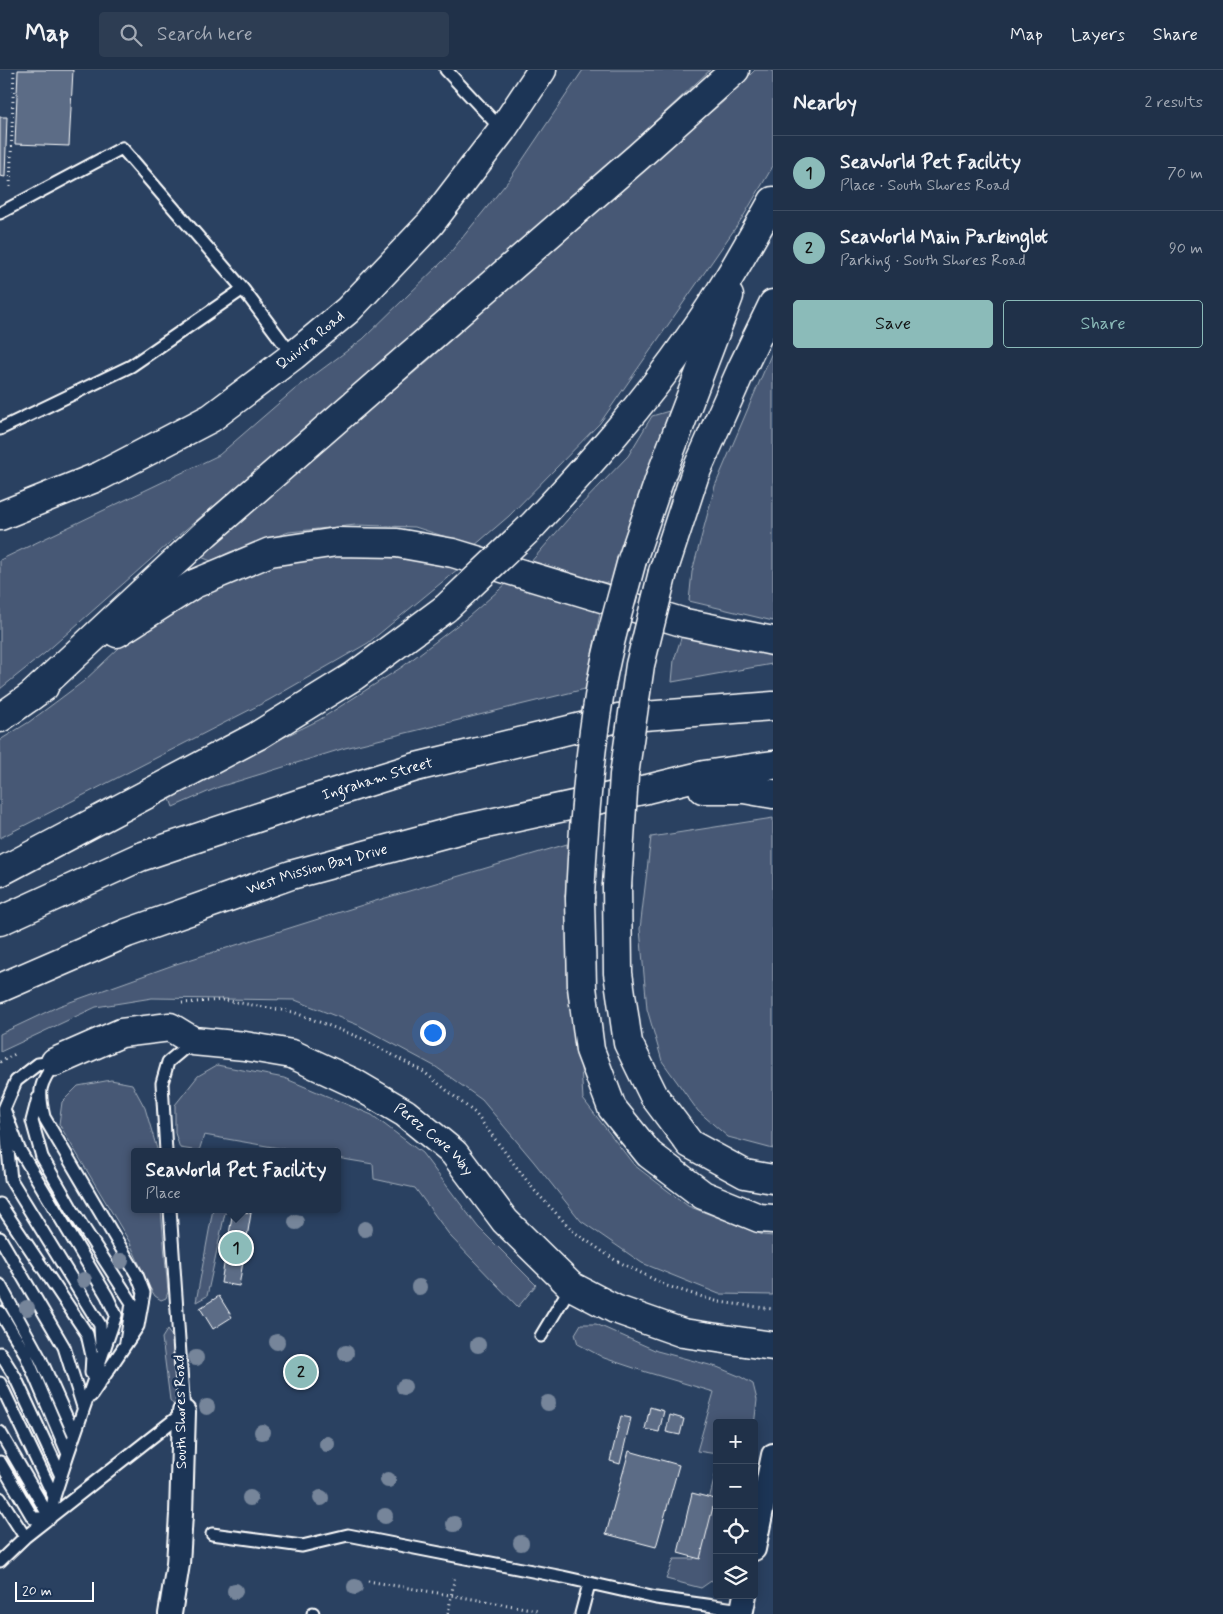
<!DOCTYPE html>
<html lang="en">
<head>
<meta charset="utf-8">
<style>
	body { margin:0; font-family:Mynerve,sans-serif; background:#2d3d53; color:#f1f3f6 }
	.controls { position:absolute; right:15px; bottom:15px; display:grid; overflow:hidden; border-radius:5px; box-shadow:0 2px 12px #0003 }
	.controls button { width:45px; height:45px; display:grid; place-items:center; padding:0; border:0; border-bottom:1px solid #3d4c61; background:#203149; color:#f1f3f6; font:25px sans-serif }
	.scale { position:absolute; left:15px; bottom:12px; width:79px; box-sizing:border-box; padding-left:5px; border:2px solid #fff; border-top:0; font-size:14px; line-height:18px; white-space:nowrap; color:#fff; -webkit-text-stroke:4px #1d3557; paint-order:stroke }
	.you { position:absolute; left:432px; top:962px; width:18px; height:18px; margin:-12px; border:4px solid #fff; border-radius:50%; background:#1a73e8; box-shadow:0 0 0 8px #1a73e833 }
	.badge { display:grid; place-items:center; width:32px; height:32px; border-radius:50%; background:#8bbbb9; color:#111; font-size:16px; font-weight:700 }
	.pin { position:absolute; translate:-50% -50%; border:2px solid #fff; box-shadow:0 1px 5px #0006 }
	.popup { position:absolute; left:131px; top:1078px; width:210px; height:65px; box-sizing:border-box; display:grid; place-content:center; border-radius:5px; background:#203149; filter:drop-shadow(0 1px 4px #0005); font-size:16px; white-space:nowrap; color:#a2a9b4 }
	.popup b { font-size:19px; color:#f1f3f6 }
	.popup::after { content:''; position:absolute; left:50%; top:100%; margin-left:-10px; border:10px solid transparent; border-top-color:#203149 }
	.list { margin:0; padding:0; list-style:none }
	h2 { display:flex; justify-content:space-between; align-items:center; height:65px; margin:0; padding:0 20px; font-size:21px }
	h2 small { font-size:16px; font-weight:400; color:#a2a9b4 }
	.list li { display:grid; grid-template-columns:32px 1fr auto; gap:15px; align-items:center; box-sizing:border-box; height:75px; padding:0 20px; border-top:1px solid #3d4c61 }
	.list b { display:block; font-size:19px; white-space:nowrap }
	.list p { margin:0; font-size:16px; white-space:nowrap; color:#a2a9b4 }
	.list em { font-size:16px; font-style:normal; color:#a2a9b4 }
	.actions { display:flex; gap:10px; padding:15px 20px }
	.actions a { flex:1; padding:11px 0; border:1px solid #8bbbb9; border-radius:5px; text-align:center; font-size:18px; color:#8bbbb9 }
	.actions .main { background:#8bbbb9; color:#111 }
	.icon { flex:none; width:28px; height:28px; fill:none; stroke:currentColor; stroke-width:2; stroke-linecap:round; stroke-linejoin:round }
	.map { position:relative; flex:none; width:773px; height:1544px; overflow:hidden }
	header { display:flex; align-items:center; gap:30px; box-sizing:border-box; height:70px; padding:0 25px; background:#203149; border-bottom:1px solid #3d4c61 }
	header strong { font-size:24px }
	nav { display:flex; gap:28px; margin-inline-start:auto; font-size:18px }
	.search { width:350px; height:45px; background:#2d3d53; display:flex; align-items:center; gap:12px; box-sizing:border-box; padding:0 18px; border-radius:5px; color:#a2a9b4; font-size:19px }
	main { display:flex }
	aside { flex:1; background:#203149 }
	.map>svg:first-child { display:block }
	.green { fill:#465975; stroke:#a2acba }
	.building { fill:#5b6c86; stroke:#fff }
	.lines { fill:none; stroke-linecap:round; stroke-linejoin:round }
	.service-casing { stroke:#fff; stroke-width:15 }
	.minor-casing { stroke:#fff; stroke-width:26 }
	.tertiary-casing { stroke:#fff; stroke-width:31 }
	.primary-casing { stroke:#fff; stroke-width:31 }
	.path { stroke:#fff; stroke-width:3; stroke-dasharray:1 4; stroke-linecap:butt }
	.service { stroke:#1d3557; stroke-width:11 }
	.minor { stroke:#1d3557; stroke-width:22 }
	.tertiary { stroke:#1d3557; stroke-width:28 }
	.primary { stroke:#1d3557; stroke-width:28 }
	.primary-bridge-casing { stroke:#fff; stroke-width:31; stroke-linecap:butt }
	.primary-bridge { stroke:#1d3557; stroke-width:28 }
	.tree { fill:#76859a }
	.labels { text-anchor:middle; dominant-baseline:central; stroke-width:5; stroke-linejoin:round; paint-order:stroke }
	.street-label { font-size:15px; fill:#fff; stroke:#1d3557 }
</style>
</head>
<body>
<header>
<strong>Map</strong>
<div class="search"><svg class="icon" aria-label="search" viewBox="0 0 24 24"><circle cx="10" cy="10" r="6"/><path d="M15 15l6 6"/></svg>Search here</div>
<nav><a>Map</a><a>Layers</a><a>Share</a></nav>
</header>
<main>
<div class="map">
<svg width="773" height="1544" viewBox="0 0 773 1544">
	<rect width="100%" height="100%" fill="#2a4161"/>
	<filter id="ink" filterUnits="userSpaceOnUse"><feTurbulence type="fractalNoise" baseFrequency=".02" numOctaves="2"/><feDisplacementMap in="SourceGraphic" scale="10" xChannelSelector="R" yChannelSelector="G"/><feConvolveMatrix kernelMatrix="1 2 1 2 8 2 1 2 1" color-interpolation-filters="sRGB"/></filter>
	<g filter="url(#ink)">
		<path class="green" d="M583,0H710L571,130L298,366L167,475L45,583L0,619V490L219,385L294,320L363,269L445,189L509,110Z
			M755,0H773V96L743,147L600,353L509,446L474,476L415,457L356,455L289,462L230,482L211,491L201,487L210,472L422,296L507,219L597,142L646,96L723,32Z
			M773,280V551L689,531L692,502L715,416Z
			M669,341L648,410L624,468L611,514L529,494L575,441L628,386L652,346Z
			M327,483L410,489L458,499L368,573L269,630L0,768V670L29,652L84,611L120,577L208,521L262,497Z
			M514,507L601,538L590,596L589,618L345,678L219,717L173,737L169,726L199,709L319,650L402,597L468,547Z
			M683,562L773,583L772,594L672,612L674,590Z
			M773,748V1079L728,1067L698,1041L662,991L647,939L640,859L651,767Z
			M567,774L583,1029L634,1095L688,1136L763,1165L773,1166V1225L719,1224L642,1193L581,1151L534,1092L482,1030L436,997L358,955L295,930L152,928L96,937L0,982V964L59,936L176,894L372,832Z
			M217,995L284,1008L372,1045L422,1083L478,1157L536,1215L518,1237L451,1167L415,1118L374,1109L373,1094L337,1088V1082H301L204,1065L199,1081L180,1078L175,1063V1035L198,1006Z
			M111,1010L132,1014L145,1038L157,1079V1082H135V1139H161L168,1222L166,1228L161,1230L155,1226L150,1218L129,1171L59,1054L62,1032L78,1016Z
			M213,1139H252L251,1143L233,1140L225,1143L207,1226L196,1232Z
			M581,1254H596L657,1281L717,1297L739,1306L753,1314L757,1330L754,1356V1353H717V1384L697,1381L714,1322L646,1302L604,1288L578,1274L575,1264Z
			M167,1260L173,1268L177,1329L175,1337L170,1330L162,1268Z
			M717,1398V1507L701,1518L666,1509L674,1489H694Z"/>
		<path class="building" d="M18,0H73L69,76L15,74Z
			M0,47H7L5,107L0,106Z
			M233,1140L251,1143L239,1216L221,1213Z
			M219,1226L232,1247L213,1259L200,1238Z
			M650,1337L664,1341L659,1362L645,1359Z
			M670,1345L684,1349L680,1365L666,1362Z
			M621,1346L631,1348L620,1394L610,1391Z
			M629,1381L679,1395L656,1477L606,1464Z
			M692,1423L715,1429L700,1489L678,1483Z"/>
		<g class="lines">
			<g class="service-casing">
				<path id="service" d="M446,0L502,60
					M0,143L122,78L243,219L293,286
					M0,359L131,296L243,219
					M55,992C39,1015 38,1020 44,1047L137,1205L144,1223L138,1256L91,1326
					M55,992L38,994L16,1011L4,1039L11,1110L100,1255L101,1276
					M38,1028L32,1051L42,1087L76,1146L132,1233L126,1272
					M4,1039L19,1079L107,1226L116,1245L68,1384L54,1427L50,1448
					M166,1082L162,1013L168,992L193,971
					M0,1134L87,1264L92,1286L91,1303
					M0,1168L64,1277L83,1337
					M0,1215L41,1290L74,1364
					M0,1242L25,1283L68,1384
					M541,1266L571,1216
					M0,1283L15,1307L61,1406
					M0,1313L54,1427
					M0,1362L50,1448
					M0,1392L33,1448H50
					M0,1428L25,1467
					M212,1464L302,1476L348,1465L563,1507L656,1528L742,1540
					M0,1491L25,1467L184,1342L170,1139
					M313,1544V1543
					M581,1544L589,1514"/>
			</g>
			<g class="minor-casing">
				<path id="minor" d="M754,1479L773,1385
					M742,1540L745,1525
					M170,1544L178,1494L181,1444L184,1342"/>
			</g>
			<g class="tertiary-casing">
				<g id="tertiary">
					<path id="s1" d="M0,446L100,406L211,348L293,286L348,240L430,154L502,60L542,0"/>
					<path id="s2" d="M55,992L121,963L170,957L193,971L245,976L292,984L354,1013L405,1043L454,1083L505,1151L571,1216L615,1239L683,1263L773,1276"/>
				</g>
			</g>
			<g class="primary-casing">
				<g id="primary">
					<path d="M532,456C588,396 643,335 690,267C721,224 747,177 773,131"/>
					<path d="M632,490L661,405L729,226"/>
					<path d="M663,502L695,404L743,296L773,234"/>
					<path d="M117,563L194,514L270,482L337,472L397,473L453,483L685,553L773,571"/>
					<path d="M30,627L206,463L638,87L735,0"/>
					<path d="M0,648L44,617"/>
					<path d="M703,719H744L773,724"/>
					<path d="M0,802L257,666L354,606L446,538"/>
					<path d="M617,816L618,903L628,973L654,1026L690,1074L745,1104L773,1109"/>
					<path d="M580,828L582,917L590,980L612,1038L649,1084L703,1125L759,1148L773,1149"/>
					<path id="s3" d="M0,851L140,787L304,732L416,697L618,648L773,636"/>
					<path id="s4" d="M0,918L127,863L291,805L458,760L647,719L704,705L773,695"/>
				</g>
			</g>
			<path class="path" d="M10,117L14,0
				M182,933L223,930L293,942L361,968L424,1002L475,1043L534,1120L574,1162L615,1190L667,1216L719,1232L773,1239
				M0,992L17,983
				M368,1511L537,1540
				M448,1544L455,1505"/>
			<use href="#service" class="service"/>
			<use href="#minor" class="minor"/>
			<use href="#tertiary" class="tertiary"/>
			<use href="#primary" class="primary"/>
			<g class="primary-bridge-casing">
				<path id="primary-bridge" d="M446,538L532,456
					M617,816L624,705L640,595L663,502
					M580,828C583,761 588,694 599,627C606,581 620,535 632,490"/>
			</g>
			<use href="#primary-bridge" class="primary-bridge"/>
		</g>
		<g class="tree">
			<circle cx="296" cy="1152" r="8"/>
			<circle cx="365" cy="1159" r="8"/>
			<circle cx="121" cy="1191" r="8"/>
			<circle cx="84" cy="1210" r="8"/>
			<circle cx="419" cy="1217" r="8"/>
			<circle cx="27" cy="1238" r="8"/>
			<circle cx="277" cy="1272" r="8"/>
			<circle cx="478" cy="1275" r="8"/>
			<circle cx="346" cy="1283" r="8"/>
			<circle cx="196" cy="1288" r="8"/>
			<circle cx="404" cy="1317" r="8"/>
			<circle cx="548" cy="1333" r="8"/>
			<circle cx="207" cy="1337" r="8"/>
			<circle cx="262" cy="1362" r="8"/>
			<circle cx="327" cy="1374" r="8"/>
			<circle cx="388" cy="1410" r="8"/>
			<circle cx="250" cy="1428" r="8"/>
			<circle cx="321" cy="1428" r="8"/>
			<circle cx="385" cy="1446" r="8"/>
			<circle cx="454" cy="1454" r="8"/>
			<circle cx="521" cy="1473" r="8"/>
			<circle cx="355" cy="1517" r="8"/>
			<circle cx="235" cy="1521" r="8"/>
		</g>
	</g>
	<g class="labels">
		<g class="street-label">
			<text stroke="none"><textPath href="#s1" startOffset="359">Quivira Road</textPath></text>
			<text stroke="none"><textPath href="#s3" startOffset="404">Ingraham Street</textPath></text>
			<text stroke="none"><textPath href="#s4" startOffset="339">West Mission Bay Drive</textPath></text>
			<text stroke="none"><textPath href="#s2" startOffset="415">Perez Cove Way</textPath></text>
			<text transform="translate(181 1342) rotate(-91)">South Shores Road</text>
		</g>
	</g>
</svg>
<div class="controls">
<button>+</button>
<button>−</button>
<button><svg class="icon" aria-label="locate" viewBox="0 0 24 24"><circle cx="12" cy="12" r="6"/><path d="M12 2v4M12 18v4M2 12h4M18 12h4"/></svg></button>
<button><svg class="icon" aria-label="layers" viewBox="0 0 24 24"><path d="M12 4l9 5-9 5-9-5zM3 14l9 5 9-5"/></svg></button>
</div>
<div class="scale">20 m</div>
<div class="you"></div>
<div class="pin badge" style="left:236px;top:1178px">1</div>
<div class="popup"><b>SeaWorld Pet Facility</b>Place</div>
<div class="pin badge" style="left:301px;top:1302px">2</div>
</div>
<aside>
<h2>Nearby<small>2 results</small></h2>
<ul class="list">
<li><span class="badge">1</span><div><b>SeaWorld Pet Facility</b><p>Place · South Shores Road</p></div><em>70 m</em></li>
<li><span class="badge">2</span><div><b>SeaWorld Main Parkinglot</b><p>Parking · South Shores Road</p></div><em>90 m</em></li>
</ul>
<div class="actions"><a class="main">Save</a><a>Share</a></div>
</aside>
</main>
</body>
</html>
